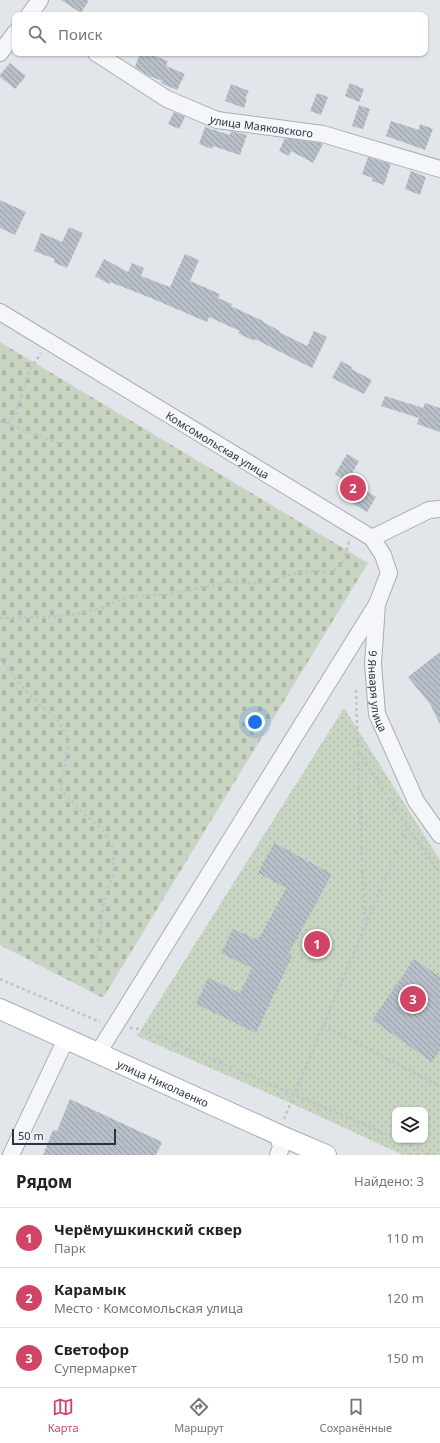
<!DOCTYPE html>
<html lang="ru">
<head>
<meta charset="utf-8">
<style>
	body { margin:0; font-family:"Noto Sans",sans-serif; background:#f2f2f2; color:#222 }
	.controls { position:absolute; right:12px; bottom:12px; display:grid; overflow:hidden; border-radius:8px; box-shadow:0 1px 3px #0004 }
	.controls button { width:36px; height:36px; display:grid; place-items:center; padding:0; border:0; border-bottom:1px solid #e0e0e0; background:#fff; color:#222; font:20px sans-serif }
	.scale { position:absolute; left:12px; bottom:10px; width:104px; box-sizing:border-box; padding-left:4px; border:2px solid #293543; border-top:0; font-size:11px; line-height:14px; white-space:nowrap; color:#293543; -webkit-text-stroke:3px #f1f4f8; paint-order:stroke }
	.you { position:absolute; left:255px; top:722px; width:14px; height:14px; margin:-10px; border:3px solid #fff; border-radius:50%; background:#1a73e8; box-shadow:0 0 0 6px #1a73e833 }
	.badge { display:grid; place-items:center; width:26px; height:26px; border-radius:50%; background:#d24465; color:#fff; font-size:13px; font-weight:700 }
	.pin { position:absolute; translate:-50% -50%; border:2px solid #fff; box-shadow:0 1px 4px #0006 }
	.list { margin:0; padding:0; list-style:none }
	h2 { display:flex; justify-content:space-between; align-items:center; height:52px; margin:0; padding:0 16px; font-size:17px }
	h2 small { font-size:13px; font-weight:400; color:#767676 }
	.list li { display:grid; grid-template-columns:26px 1fr auto; gap:12px; align-items:center; box-sizing:border-box; height:60px; padding:0 16px; border-top:1px solid #e0e0e0 }
	.list b { display:block; font-size:15px; white-space:nowrap }
	.list p { margin:0; font-size:13px; white-space:nowrap; color:#767676 }
	.list em { font-size:13px; font-style:normal; color:#767676 }
	.icon { flex:none; width:22px; height:22px; fill:none; stroke:currentColor; stroke-width:2; stroke-linecap:round; stroke-linejoin:round }
	.map { position:relative; flex:none; width:440px; height:1155px; overflow:hidden }
	.search { position:absolute; background:#fff; box-shadow:0 1px 3px #0004; left:12px; right:12px; top:12px; height:44px; display:flex; align-items:center; gap:10px; box-sizing:border-box; padding:0 14px; border-radius:8px; color:#767676; font-size:15px }
	.sheet { height:232px; background:#fff }
	nav { display:flex; justify-content:space-around; align-items:center; box-sizing:border-box; height:56px; border-top:1px solid #e0e0e0; background:#fff; font-size:11px; color:#767676 }
	nav a { display:grid; justify-items:center; gap:2px }
	nav .on { color:#d24465 }
	.map>svg:first-child { display:block }
	.cemetery { fill:url(#cemetery-stones) }
	.park { fill:url(#park-dots); fill-rule:evenodd }
	.building { fill:url(#building-back-hatch) }
	.lines { fill:none; stroke-linecap:round; stroke-linejoin:round }
	.minor-casing { stroke:#a7adb5; stroke-width:18 }
	.major-casing { stroke:#a0abb7; stroke-width:22 }
	.path { stroke:#bfc4ca; stroke-width:2.5; stroke-dasharray:3 3; stroke-linecap:butt }
	.minor { stroke:#f4f6f9; stroke-width:16 }
	.major { stroke:#fff; stroke-width:20 }
	.labels { text-anchor:middle; dominant-baseline:central; stroke-width:3; stroke-linejoin:round; paint-order:stroke }
	.street-label { font-size:11px; fill:#293543; stroke:#f1f4f8 }
</style>
</head>
<body>
<div class="map">
<svg width="440" height="1155" viewBox="0 0 440 1155">
	<defs>
		<pattern id="cemetery-stones" width="16" height="16" patternUnits="userSpaceOnUse"><rect width="16" height="16" fill="#c8d5c2"/><path d="M2 7V4a2 2 0 0 1 4 0v3zM10 15v-3a2 2 0 0 1 4 0v3z" fill="#acb7a8"/></pattern>
		<pattern id="park-dots" width="8" height="8" patternUnits="userSpaceOnUse"><rect width="8" height="8" fill="#c8d5c2"/><path d="M2 2h.1M6 6h.1" fill="none" stroke="#acb7a8" stroke-width="1.8" stroke-linecap="round"/></pattern>
		<pattern id="building-back-hatch" width="6" height="6" patternUnits="userSpaceOnUse"><rect width="6" height="6" fill="#b9bfc8"/><path d="M-1 5l2 2M0 0l6 6M5-1l2 2" fill="none" stroke="#969ca4"/></pattern>
	</defs>
	<rect width="100%" height="100%" fill="#e2e6ea"/>
	<path class="cemetery" d="M0,342L368,563L103,998L0,945Z"/>
	<path class="park" d="M344,708L440,860V1155H403L295,1105L137,1036ZM395,1110H425V1140H395Z"/>
	<path class="building" d="M61,0H89L81,13Z
		M140,53H148L168,61L166,66L185,74L177,90L161,83L162,81L149,76L135,67Z
		M10,63L26,76L15,89L0,77V75Z
		M350,83L364,89L359,102L345,96Z
		M231,84L249,91L245,98L247,99L244,108L225,101Z
		M317,93L328,97L321,115L310,111Z
		M359,105L370,109L363,129L352,126Z
		M174,112L185,117L179,129L168,124Z
		M391,121L419,130L420,124L433,129L425,150L386,136Z
		M205,127L230,135L231,131L247,135L240,155L213,146L212,149L199,144Z
		M285,138L321,143L323,144L313,163L291,151L289,156L279,151Z
		M368,157L391,164L384,185L372,181L373,178L362,174Z
		M411,171L426,177L420,195L405,189Z
		M0,200L26,212L15,235L0,228Z
		M69,227L83,233L67,268L53,262L55,259L34,251L41,233L62,242Z
		M185,254L199,260L190,281L220,294L218,298L232,304L231,306L263,321V322L280,331L279,332L307,346L314,331L327,337L312,368L255,339L254,341L238,333L240,331L209,317L207,322L151,298L110,282L109,284L95,276L104,259L128,272L132,263L144,268L141,276L170,287Z
		M341,361L352,367L351,369L372,380L364,394L332,378Z
		M385,396L423,408L425,403L440,408V432L417,424L419,418L381,406Z
		M347,454L359,461L349,479L376,497L367,512L339,495L347,482L335,474Z
		M440,652V724L430,704L408,677Z
		M274,843L332,874L288,955L292,956L256,1033L196,1004L208,978L240,993L252,968L221,953L233,929L258,940L286,888L258,873Z
		M414,959L440,977V1050L432,1062L372,1020Z
		M70,1099L162,1142L156,1155H43L53,1130L57,1131Z"/>
	<g class="lines">
		<g class="minor-casing">
			<g id="minor">
				<path d="M29,15L40,0"/>
				<path d="M0,53L15,33"/>
				<path id="s1" d="M96,53L167,99L217,120L323,134L440,169"/>
				<path id="s2" d="M0,312L372,538L429,510L440,509"/>
				<path id="s3" d="M372,538L383,555L389,573L377,604L373,664L377,714L416,801L440,835"/>
				<path d="M98,1053L377,604"/>
				<path d="M11,1155L66,1039"/>
				<path d="M278,1155L281,1148L278,1134"/>
			</g>
		</g>
		<g class="major-casing">
			<g id="major">
				<path id="s4" d="M0,1009L286,1138L326,1155"/>
			</g>
		</g>
		<path class="path" d="M0,421L60,444
			M8,424L16,413L29,371L41,353
			M0,618L67,616L102,608L128,597L171,594L229,582L267,584L287,575L311,571L333,572L344,560L349,541
			M0,658L22,687L39,704L57,719L69,740L61,790L80,810L104,831L113,848V875L105,896L99,938L95,955L98,967
			M356,690L361,841L365,924
			M359,752L407,827L440,873
			M0,979L100,1022
			M323,1025L440,1086
			M130,1028L142,1029L395,1138
			M284,1119L407,827
			M400,1140L432,1155"/>
		<use href="#minor" class="minor"/>
		<use href="#major" class="major"/>
	</g>
	<g class="labels">
		<g class="street-label">
			<text stroke="none"><textPath href="#s1" startOffset="184">улица Маяковского</textPath></text>
			<text stroke="none"><textPath href="#s2" startOffset="255">Комсомольская улица</textPath></text>
			<text stroke="none"><textPath href="#s3" startOffset="160">9 Января улица</textPath></text>
			<text stroke="none"><textPath href="#s4" startOffset="179">улица Николаенко</textPath></text>
		</g>
	</g>
</svg>
<div class="controls">
<button><svg class="icon" aria-label="layers" viewBox="0 0 24 24"><path d="M12 4l9 5-9 5-9-5zM3 14l9 5 9-5"/></svg></button>
</div>
<div class="scale">50 m</div>
<div class="you"></div>
<div class="pin badge" style="left:317px;top:944px">1</div>
<div class="pin badge" style="left:353px;top:488px">2</div>
<div class="pin badge" style="left:413px;top:999px">3</div>
<div class="search"><svg class="icon" aria-label="search" viewBox="0 0 24 24"><circle cx="10" cy="10" r="6"/><path d="M15 15l6 6"/></svg>Поиск</div>
</div>
<section class="sheet">
<h2>Рядом<small>Найдено: 3</small></h2>
<ul class="list">
<li><span class="badge">1</span><div><b>Черёмушкинский сквер</b><p>Парк</p></div><em>110 m</em></li>
<li><span class="badge">2</span><div><b>Карамык</b><p>Место · Комсомольская улица</p></div><em>120 m</em></li>
<li><span class="badge">3</span><div><b>Светофор</b><p>Супермаркет</p></div><em>150 m</em></li>
</ul>
</section>
<nav>
<a class="on"><svg class="icon" aria-label="map" viewBox="0 0 24 24"><path d="M3 6l6-2 6 2 6-2v14l-6 2-6-2-6 2zM9 4v14M15 6v14"/></svg>Карта</a>
<a><svg class="icon" aria-label="directions" viewBox="0 0 24 24"><path d="M12 3l9 9-9 9-9-9zM9 14v-3h6M13 9l2 2-2 2"/></svg>Маршрут</a>
<a><svg class="icon" aria-label="saved" viewBox="0 0 24 24"><path d="M7 4h10v16l-5-4-5 4z"/></svg>Сохранённые</a>
</nav>
</body>
</html>
